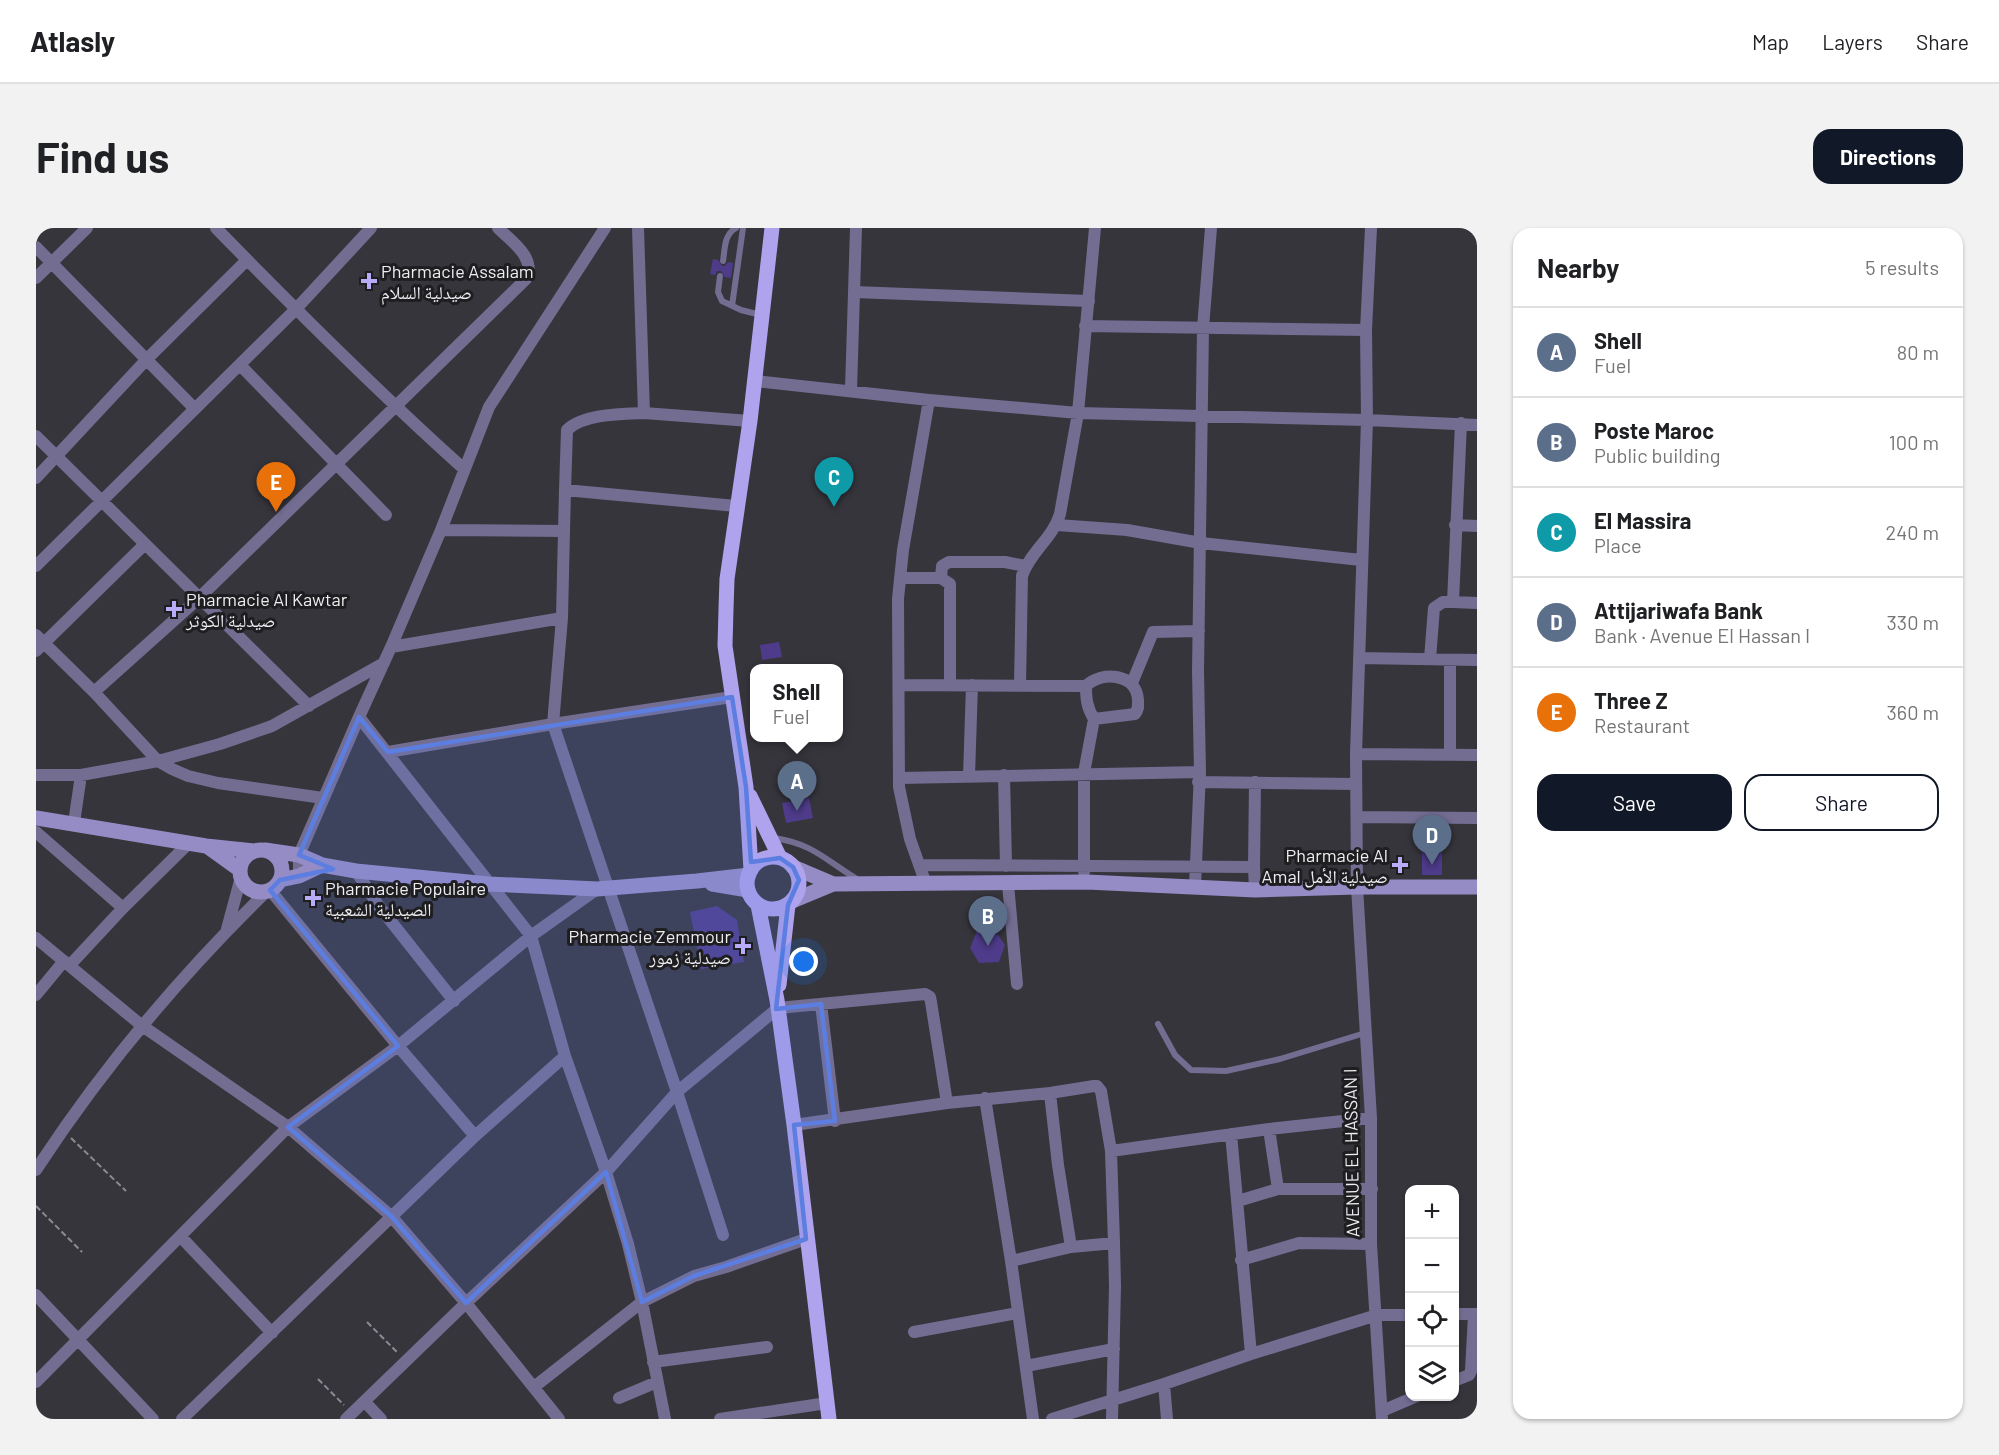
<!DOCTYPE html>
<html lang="en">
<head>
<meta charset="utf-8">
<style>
	body { margin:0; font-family:Barlow,"Noto Naskh Arabic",sans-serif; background:#f2f2f2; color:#202124 }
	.controls { position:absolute; right:18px; bottom:18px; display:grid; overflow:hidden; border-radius:12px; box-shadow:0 2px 4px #0004 }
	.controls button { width:54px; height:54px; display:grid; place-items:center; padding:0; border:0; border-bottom:2px solid #e0e0e0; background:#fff; color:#202124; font:30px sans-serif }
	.you { position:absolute; left:768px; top:734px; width:21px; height:21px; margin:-15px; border:4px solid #fff; border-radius:50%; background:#1a73e8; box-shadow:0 0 0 9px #1a73e833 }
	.badge { display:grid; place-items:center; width:39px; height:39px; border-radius:50%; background:#111827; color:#fff; font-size:20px; font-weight:700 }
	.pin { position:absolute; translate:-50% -50px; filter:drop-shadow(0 2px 3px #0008) }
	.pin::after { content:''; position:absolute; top:32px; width:21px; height:18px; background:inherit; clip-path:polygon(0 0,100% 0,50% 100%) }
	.popup { position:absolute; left:714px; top:436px; width:93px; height:78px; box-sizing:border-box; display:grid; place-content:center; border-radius:12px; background:#fff; filter:drop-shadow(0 2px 4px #0005); font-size:20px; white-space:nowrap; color:#757577 }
	.popup b { font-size:22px; color:#202124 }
	.popup::after { content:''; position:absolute; left:50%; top:100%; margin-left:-12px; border:12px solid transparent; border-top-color:#fff }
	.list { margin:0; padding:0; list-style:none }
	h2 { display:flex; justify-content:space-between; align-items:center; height:78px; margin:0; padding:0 24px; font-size:26px }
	h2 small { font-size:20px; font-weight:400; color:#757577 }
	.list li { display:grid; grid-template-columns:39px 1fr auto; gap:18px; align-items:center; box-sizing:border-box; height:90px; padding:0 24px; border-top:2px solid #e0e0e0 }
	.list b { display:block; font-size:22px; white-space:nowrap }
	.list p { margin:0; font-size:20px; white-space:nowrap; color:#757577 }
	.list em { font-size:20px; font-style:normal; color:#757577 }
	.actions { display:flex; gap:12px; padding:18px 24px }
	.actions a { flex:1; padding:14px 0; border:2px solid #111827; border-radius:18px; text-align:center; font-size:21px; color:#111827 }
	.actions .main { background:#111827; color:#fff }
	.icon { flex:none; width:33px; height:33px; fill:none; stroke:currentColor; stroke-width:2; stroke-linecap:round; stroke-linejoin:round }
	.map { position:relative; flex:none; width:1441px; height:1191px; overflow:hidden; border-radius:18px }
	header { display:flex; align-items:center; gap:36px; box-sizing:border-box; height:84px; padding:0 30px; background:#fff; border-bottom:2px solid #e0e0e0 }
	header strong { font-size:28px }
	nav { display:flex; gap:33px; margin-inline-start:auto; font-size:21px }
	.intro { display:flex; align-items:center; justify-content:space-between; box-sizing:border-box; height:144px; padding:0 36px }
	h1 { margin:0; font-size:42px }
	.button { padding:15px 27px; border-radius:18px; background:#111827; color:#fff; font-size:21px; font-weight:700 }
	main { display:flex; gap:36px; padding:0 36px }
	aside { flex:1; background:#fff; border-radius:18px; box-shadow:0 2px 4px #0004 }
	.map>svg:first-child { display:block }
	.building { fill:#4e3b8a }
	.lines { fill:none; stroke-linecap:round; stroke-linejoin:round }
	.path { stroke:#8c8b91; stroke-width:2; stroke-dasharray:6 3; stroke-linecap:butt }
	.service { stroke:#736d92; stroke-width:6 }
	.minor { stroke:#736d92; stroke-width:12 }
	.secondary { stroke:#958cc6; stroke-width:15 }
	.primary { stroke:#afa3ee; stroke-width:15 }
	.marked { fill:#5c7ee0; fill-opacity:0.2; stroke:#5c7ee0; stroke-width:4.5; stroke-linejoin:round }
	.poi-dot { fill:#b8abf7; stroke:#1e1d20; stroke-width:2 }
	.labels { text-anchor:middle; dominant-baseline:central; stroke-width:6; stroke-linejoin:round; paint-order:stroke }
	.poi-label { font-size:18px; fill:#eeedf1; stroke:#1e1d20; text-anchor:start }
	.street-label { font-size:18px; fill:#eeedf1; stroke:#1e1d20 }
</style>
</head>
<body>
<header>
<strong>Atlasly</strong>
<nav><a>Map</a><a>Layers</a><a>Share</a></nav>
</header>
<div class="intro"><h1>Find us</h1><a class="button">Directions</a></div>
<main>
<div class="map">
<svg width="1441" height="1191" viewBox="0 0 1441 1191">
	<rect width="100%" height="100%" fill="#36353c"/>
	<path class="building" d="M677,31L682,32L686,38H689L692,34L697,35L695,50L689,49L685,43H681L679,47L674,46Z
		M743,414L746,429L726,432L724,417Z
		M773,570L777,590L750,595L746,575Z
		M1386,624H1406V647H1386Z
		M681,678L701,692L708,734L665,741L654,684Z
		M958,701L969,717L963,734L943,735L934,720L941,703Z"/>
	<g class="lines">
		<path class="path" d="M35,910L90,963
			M0,978L46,1024
			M331,1094L361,1124
			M282,1151L308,1177"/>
		<path class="service" d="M687,33C689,21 688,6 700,0
			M684,48L682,64L686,73L705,82L725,87
			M696,78L707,0
			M738,610C778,616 789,632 821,651
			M1122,796L1139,827L1155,842L1190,843L1244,831L1329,805"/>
		<path class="minor" d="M180,0C261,83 341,163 428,241
			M602,0L608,185L714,193
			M1335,0L1330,102L1331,192L1320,526L1321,659L1335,890V1016L1346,1191
			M0,19L158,180
			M0,50L51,0
			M818,64L1053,73
			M1049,98L1330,102
			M204,137L350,287
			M719,153L893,172L1042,185L1331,192L1441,197
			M815,162L820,0
			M608,185C585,186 547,186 531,202L529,262L700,278
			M0,208L273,478
			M0,250L111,131L211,32
			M1021,297L1091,302L1165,315L1325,332
			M1419,297L1441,298
			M405,302L528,303L529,262
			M528,303L526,390L517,496L641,864L687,1007
			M0,338L259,82L335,0
			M864,350H905L914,356V457
			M905,350L906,338L913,334H969L989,338
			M1417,374L1441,375
			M0,407L58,464L122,533L136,541L152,548L182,555L287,570
			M355,419L526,390
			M0,423L109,316
			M1323,430L1441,432
			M1394,431L1398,380L1407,374H1417L1425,195
			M1414,432V527
			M1096,455L1117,404L1163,403
			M863,457L1050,458C1066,442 1101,446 1102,472C1102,478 1103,481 1099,486L1058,491
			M984,457L986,348C994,324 1017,310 1024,286L1042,185L1059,0
			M58,464L163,370L490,51C501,30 475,13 462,0
			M323,489L495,708L529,828L570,944L592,1016L606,1074L629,1191
			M352,524L517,496L696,469
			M1320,526L1441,527
			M0,547H45L122,533L184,516L236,498L348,435
			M968,547L970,638
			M933,548L936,457
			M863,550L1164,544
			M1162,554L1320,556
			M1321,589L1441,590
			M38,595L45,547
			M0,604L87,680
			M883,637L1218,639L1219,662
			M1218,639L1219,554
			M320,643L342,677L418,773
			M1048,644V545L1058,491C1051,480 1050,471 1050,458
			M263,648V627L323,489L355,419L405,302L453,179L569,0
			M890,656L874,611L863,559L862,371L867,322L893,172
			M972,656L981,756
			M1159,658L1164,544L1162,443L1167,100L1175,0
			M234,662L362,818L439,908
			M191,701L205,649
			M0,710L105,797L252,899L355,988L430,1075L523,1191
			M34,737L87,680L154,614
			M0,767L28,733
			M785,776L799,893
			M1014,865L1058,858H1061L1065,863L1075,923L1078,1015L1079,1058L1076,1191
			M949,870L975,1033L997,1191
			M758,897L911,875L1014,865L1022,937L1035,1019
			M1233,901L1242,961
			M1195,906L1215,1126
			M1075,923L1233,901L1335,890
			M0,942C67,839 143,749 231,663
			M1202,973L1242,961H1336
			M144,1008L236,1105
			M1205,1032L1263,1015L1335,1016
			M975,1033L1035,1019L1078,1015
			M0,1067L117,1191
			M1418,1086H1441
			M878,1104L982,1085
			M617,1134L731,1119
			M990,1138L1078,1121
			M1418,1153L1433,1147L1435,1143L1438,1086
			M0,1154L252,899L362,818L495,708L561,661
			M1128,1156L1131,1191
			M498,1159L606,1074L658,1048L690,1039L770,1011
			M583,1170L621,1154
			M329,1174L345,1191
			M1346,1183L1381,1168
			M146,1191L439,908L529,828
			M310,1191L430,1075L570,944L641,864L742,780L889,766L894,769L895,774L911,875
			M684,1191L791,1175
			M1016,1191L1128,1156L1215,1126L1341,1087H1374"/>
		<path class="secondary" d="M0,590L170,618L218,623
			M172,619L204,642
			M229,622L263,627L286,637L320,643L453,656L561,661L661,653L713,647
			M204 643a21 21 0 1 1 42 0a21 21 0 1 1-42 0Z
			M757,639L797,656
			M244,652L263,648L286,637
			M676,656L712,662
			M756,673L797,656L1051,654L1219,662L1321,659H1441"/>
		<path class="primary" d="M714,568L744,630
			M711 655a26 26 0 1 1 52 0a26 26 0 1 1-52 0Z
			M715,642L710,559L689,418L690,381L691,351L714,193L736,0
			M722,677L741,772L758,897L793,1191
			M743,757L752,677"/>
	</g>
	<path class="marked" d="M696,469L710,559L715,634L744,630L757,639L763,652L752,677L740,781L785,776L799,893L758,897L770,1011L658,1048L606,1074L570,944L430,1075L355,988L252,899L362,818L234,662L244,652L297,641L263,627L323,489L352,524Z"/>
	<g class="poi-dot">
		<path d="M330 44h6v6h6v6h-6v6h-6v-6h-6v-6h6z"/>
		<path d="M135 372h6v6h6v6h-6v6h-6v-6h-6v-6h6z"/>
		<path d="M1361 628h6v6h6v6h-6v6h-6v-6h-6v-6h6z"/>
		<path d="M274 661h6v6h6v6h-6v6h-6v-6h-6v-6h6z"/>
		<path d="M704 709h6v6h6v6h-6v6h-6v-6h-6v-6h6z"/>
	</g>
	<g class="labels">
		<g class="poi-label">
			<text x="345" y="43">Pharmacie Assalam<tspan x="345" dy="21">صيدلية السلام</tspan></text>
			<text x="150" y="371">Pharmacie Al Kawtar<tspan x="150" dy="21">صيدلية الكوثر</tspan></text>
			<text x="1352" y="627" text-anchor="end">Pharmacie Al<tspan x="1352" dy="21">Amal صيدلية الأمل</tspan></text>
			<text x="289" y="660">Pharmacie Populaire<tspan x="289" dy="21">الصيدلية الشعبية</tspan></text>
			<text x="695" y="708" text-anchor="end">Pharmacie Zemmour<tspan x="695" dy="21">صيدلية زمور</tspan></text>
		</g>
		<g class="street-label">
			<text transform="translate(1315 925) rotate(-91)">AVENUE EL HASSAN I</text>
		</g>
	</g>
</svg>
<div class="controls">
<button>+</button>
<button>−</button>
<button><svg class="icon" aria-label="locate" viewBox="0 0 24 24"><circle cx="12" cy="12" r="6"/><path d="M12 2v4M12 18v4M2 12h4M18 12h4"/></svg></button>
<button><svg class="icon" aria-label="layers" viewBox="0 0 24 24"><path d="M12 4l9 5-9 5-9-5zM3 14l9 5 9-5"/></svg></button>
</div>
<div class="you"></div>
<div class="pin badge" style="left:761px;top:583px;background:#5c6f8a">A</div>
<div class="popup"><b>Shell</b>Fuel</div>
<div class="pin badge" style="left:952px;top:718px;background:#5c6f8a">B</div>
<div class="pin badge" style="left:798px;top:279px;background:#0f9aa8">C</div>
<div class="pin badge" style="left:1396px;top:637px;background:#5c6f8a">D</div>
<div class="pin badge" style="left:240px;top:284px;background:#e8710a">E</div>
</div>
<aside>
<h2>Nearby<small>5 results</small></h2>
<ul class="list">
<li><span class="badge" style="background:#5c6f8a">A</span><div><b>Shell</b><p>Fuel</p></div><em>80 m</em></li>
<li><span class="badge" style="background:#5c6f8a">B</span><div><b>Poste Maroc</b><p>Public building</p></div><em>100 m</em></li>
<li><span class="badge" style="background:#0f9aa8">C</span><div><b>El Massira</b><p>Place</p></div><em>240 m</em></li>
<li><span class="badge" style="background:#5c6f8a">D</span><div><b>Attijariwafa Bank</b><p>Bank · Avenue El Hassan I</p></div><em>330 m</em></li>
<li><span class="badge" style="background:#e8710a">E</span><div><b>Three Z</b><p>Restaurant</p></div><em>360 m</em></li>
</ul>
<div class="actions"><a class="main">Save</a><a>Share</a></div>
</aside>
</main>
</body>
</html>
